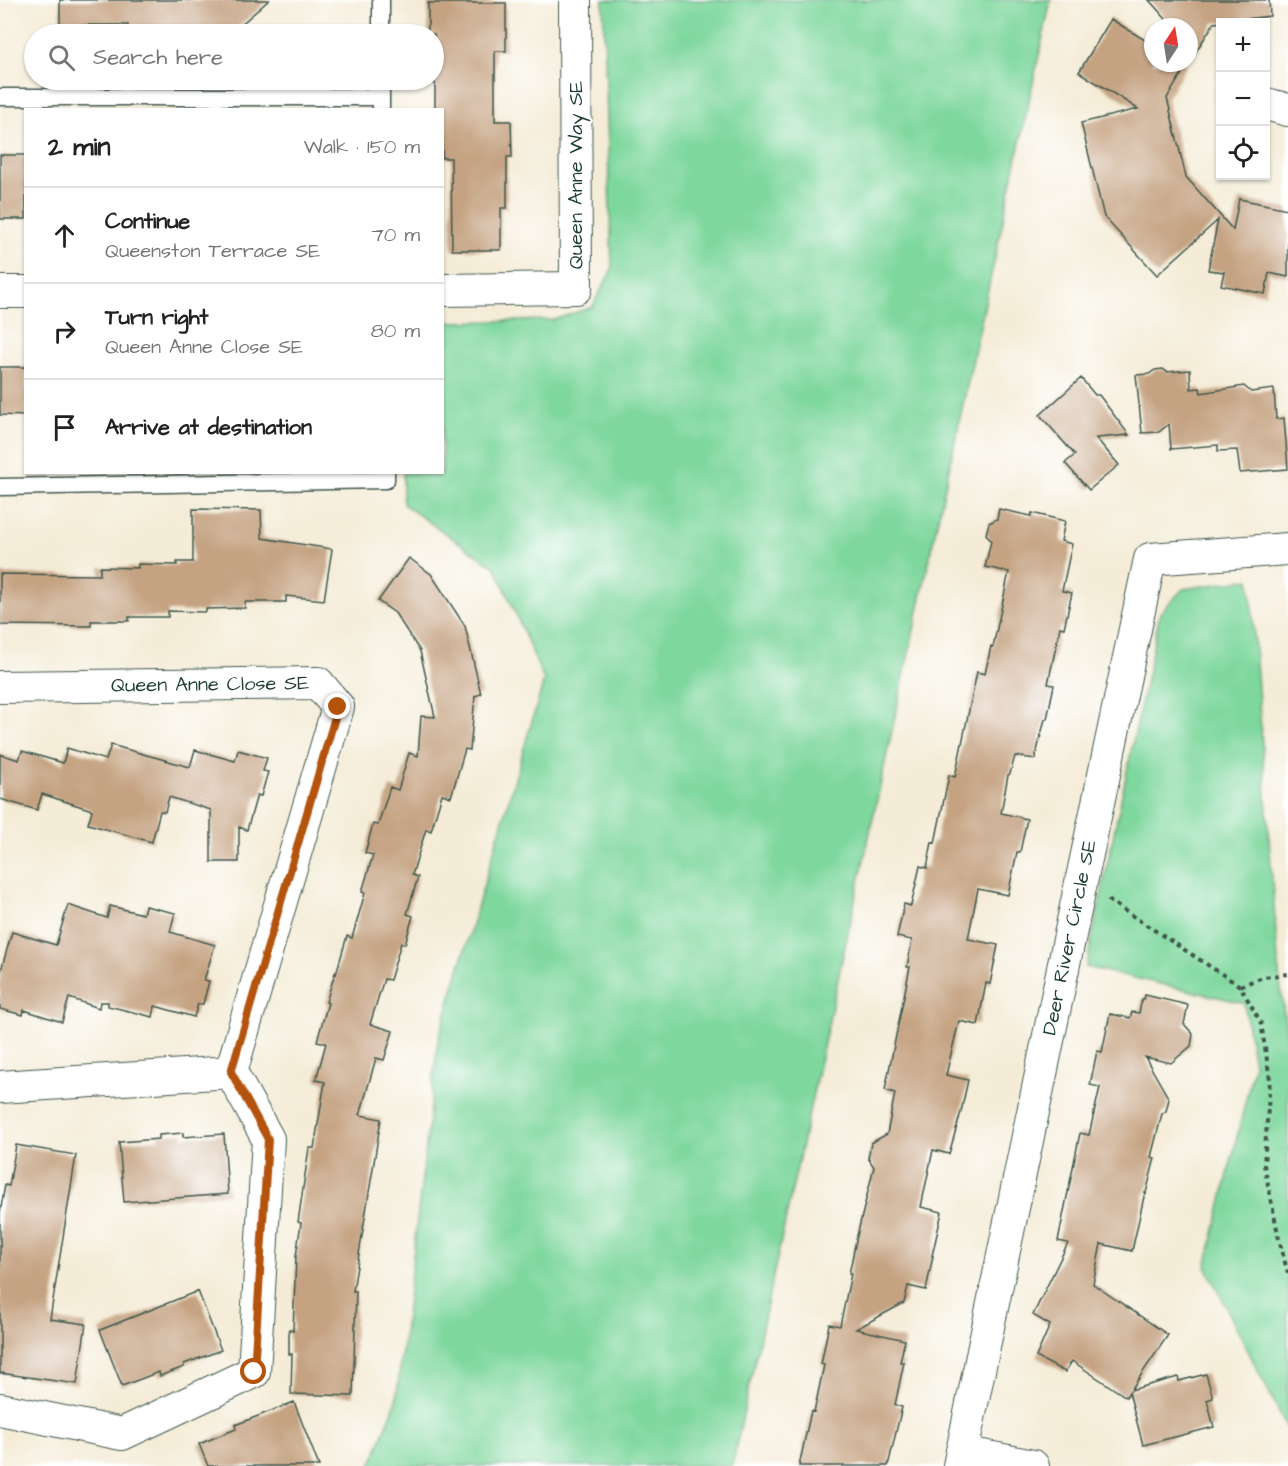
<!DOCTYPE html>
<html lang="en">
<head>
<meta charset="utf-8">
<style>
	body { margin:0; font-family:"Architects Daughter",sans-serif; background:#f2f2f2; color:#222 }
	.controls { position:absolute; right:18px; top:18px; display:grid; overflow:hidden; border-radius:0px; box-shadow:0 2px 4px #0004 }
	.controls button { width:54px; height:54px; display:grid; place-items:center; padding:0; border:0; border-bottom:2px solid #e0e0e0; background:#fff; color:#222; font:30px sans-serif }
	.compass { position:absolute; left:1144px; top:18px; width:54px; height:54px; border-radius:50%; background:#fff; box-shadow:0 2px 4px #0004; rotate:12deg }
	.stop { position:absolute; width:18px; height:18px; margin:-14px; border:4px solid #b45309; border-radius:50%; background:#fff }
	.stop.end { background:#b45309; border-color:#fff; box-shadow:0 2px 6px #0008 }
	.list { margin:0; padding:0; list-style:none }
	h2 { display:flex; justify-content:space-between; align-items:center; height:78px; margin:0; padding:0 24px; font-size:26px }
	h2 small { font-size:20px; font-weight:400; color:#767676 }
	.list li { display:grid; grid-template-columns:39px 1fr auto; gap:18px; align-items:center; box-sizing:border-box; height:96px; padding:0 24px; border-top:2px solid #e0e0e0 }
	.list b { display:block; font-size:22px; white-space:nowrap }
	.list p { margin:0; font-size:20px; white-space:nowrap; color:#767676 }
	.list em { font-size:20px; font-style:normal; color:#767676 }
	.icon { flex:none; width:33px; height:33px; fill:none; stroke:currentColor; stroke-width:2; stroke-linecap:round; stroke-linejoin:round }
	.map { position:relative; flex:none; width:1288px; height:1466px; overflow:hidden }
	.search { position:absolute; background:#fff; box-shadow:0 2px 4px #0004; left:24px; top:24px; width:420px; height:66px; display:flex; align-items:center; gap:15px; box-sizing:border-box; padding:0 21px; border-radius:33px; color:#767676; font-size:22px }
	.panel { position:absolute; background:#fff; box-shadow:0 2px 4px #0004; left:24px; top:108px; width:420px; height:366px; border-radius:0px }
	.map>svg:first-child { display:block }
	.green { fill:#7ed79d; stroke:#4e8a68; stroke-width:1.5 }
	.building { fill:#c5a382 }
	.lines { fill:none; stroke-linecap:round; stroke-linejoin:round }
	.service-casing { stroke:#3f574c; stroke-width:19 }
	.minor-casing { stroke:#3f574c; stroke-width:34 }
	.path { stroke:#3f574c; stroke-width:4; stroke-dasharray:4.5 4.5; stroke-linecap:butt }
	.service { stroke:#fff; stroke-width:16 }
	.minor { stroke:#fff; stroke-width:32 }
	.route { stroke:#b45309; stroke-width:8 }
	.labels { text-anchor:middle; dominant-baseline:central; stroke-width:4.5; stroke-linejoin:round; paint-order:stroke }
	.street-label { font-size:20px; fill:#1f3d34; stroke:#fff }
</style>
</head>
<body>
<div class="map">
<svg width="1288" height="1466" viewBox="0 0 1288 1466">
	<rect width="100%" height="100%" fill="#fff"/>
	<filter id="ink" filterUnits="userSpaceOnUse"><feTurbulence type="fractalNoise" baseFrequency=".0167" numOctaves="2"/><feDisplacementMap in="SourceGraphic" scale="12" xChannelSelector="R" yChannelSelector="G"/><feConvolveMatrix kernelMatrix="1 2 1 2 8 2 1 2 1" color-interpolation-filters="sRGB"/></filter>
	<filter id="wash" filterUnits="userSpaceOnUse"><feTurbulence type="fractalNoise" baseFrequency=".008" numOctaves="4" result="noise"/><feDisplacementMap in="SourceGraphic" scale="24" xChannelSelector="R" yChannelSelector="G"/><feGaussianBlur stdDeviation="1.35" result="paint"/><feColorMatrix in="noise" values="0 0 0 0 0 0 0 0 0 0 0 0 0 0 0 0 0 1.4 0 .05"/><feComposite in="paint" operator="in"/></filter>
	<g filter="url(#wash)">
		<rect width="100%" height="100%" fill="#f4ecd7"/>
		<path class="green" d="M603,0H1051L732,1466H371L396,1402L438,1041L544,680L496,568L403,504V473L442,472L443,322L553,320L592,307L612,269Z
			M1250,579L1279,974L1288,1046V1430L1206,1267L1254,1065L1244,1003L1086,967L1160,613L1183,589Z"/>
		<g id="blocks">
			<path class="building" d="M60,0H269L230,34H127L128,25H60Z
				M1149,0H1269L1270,16L1214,23L1195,53L1189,46V27H1173Z
				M428,3H506V51H495V121H511L512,157H507V208H501V250H452L451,158H442V110H435V46H434V34H428Z
				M1111,19L1153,45V63H1184L1187,65L1167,98L1186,177L1233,230L1239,199L1288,209V277L1269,273L1265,294L1221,285L1224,272L1208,270L1218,220L1157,275L1104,217L1081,123L1138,109L1079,72Z
				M0,155H26V219H0Z
				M0,367H26V416L0,415Z
				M1163,369L1167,372L1190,370L1191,389L1200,388L1201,393L1244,386L1251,392L1274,389L1276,419L1284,418L1288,469L1240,473L1237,450L1218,451V445L1171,449L1169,424L1159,432L1142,433L1136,375L1149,374L1155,370Z
				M1081,378L1095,395H1099L1129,435L1096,438L1119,465L1089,490L1065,463L1075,455L1040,415Z
				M193,509L261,510L262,538L332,549L324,600L286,596V602H245V608L206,609V612L168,611V617H129V621H91V626L0,625V574L100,575V567L138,568V564L177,565V562H193Z
				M999,509L1031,516L1032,513L1065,521L1061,541L1072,544L1062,591L1072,593L1064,628L1060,627L1048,684L1054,685L1047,719H1045L1035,759L1015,756L1010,774L1008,775L1001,813L1027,819L1020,852H1017L1008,895L978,889L968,939L998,945L990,984L986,983L978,1025L959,1021L946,1075L968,1080L961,1112L949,1154L933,1150L921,1207L942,1212L932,1256H933L926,1290L908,1286L904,1303L856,1329L905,1340L900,1362H904L895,1405L902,1407L888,1466H799L811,1411L814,1412L824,1365L821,1364L829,1324L840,1326L851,1274H849L856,1240L874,1167L868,1158L871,1143L887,1134L895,1093L885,1090L910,967H907L912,940L897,937L904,904L911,906L920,866L927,868L932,842L935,843L949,775L955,777L977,672L985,674L991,646L993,647L1009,572L985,567L991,541L986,534L989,523L997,519Z
				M409,558L431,574L465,626L481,694L475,696L470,750L465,749L451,797L442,794L431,831L426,829L412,875L418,877L407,914L413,916L405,944L401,943L390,980L384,979L370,1024L393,1031L384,1060L376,1058L360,1115L381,1119L353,1291H356L353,1396L291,1394L292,1354H289V1329L293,1330L296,1256L301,1223L298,1222L309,1148H314L325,1082L316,1080L326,1043L317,1041L328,1003L326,1002L335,973L336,974L347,936L352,938L365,893L362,892L373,855L365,853L373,824L378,825L390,787L398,790L409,753L418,756L421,716L435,717L420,651L395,613L378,601Z
				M111,745L190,767L195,750L235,761L238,750L267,758L263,771L268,772L261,796L257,795L247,830L239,827V862H211V810L169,797L165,812L160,811L152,842L88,824L92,810L42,794L37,810L0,799V754L19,760L22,751L63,763L67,748L106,760Z
				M68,905L107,918L110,906L143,914L145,906L175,913L170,932L215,945L204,980L209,981L203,1004H198L194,1017L155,1006L153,1017L108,1006V1002H100L99,1008L69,998L62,1022L24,1010L23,1015L0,1009V974L12,932L56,945Z
				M1145,995L1188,1005L1184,1024L1193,1034L1191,1046L1171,1063L1145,1057L1169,1099L1166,1111L1162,1114L1151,1157L1155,1158L1146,1193L1145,1192L1132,1251L1101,1244L1093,1284L1168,1335L1131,1390L1178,1377L1179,1381L1206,1374L1213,1398L1207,1400L1214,1427L1143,1445L1129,1392L1126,1397L1072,1361L1065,1372L1036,1357L1050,1325L1033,1315L1068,1243L1058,1241L1080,1133L1089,1135L1100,1087L1090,1085L1097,1051L1102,1052L1110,1014L1130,1018L1132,1012L1139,1013L1142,999H1144Z
				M183,1133V1137L224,1134L228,1194L124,1202L119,1142L159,1139V1135Z
				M16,1145L76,1155L50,1319L86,1324L77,1384L0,1373V1213L5,1185L9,1186Z
				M198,1291L221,1350L184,1364V1367L160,1376L159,1372L122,1386L100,1330Z
				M294,1402L319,1466H208L199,1444L236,1429L235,1425Z"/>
		</g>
	</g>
	<g filter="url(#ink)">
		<use href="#blocks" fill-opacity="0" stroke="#3f574c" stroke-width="1.5"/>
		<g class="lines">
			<g class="service-casing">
				<path id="service" d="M381,34V0
					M381,80V110
					M0,97H381
					M0,487L386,480V472"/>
			</g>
			<g class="minor-casing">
				<g id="minor">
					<path d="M1266,104L1288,110"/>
					<path d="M442,290L576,288L575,0"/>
					<path d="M0,292H26"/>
					<path id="s1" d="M0,687L318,683L338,707L231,1072L0,1087"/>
					<path d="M0,1409L122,1434L254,1372L268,1139L231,1072"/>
					<path d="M962,1452L1033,1466"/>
					<path id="s2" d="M959,1466L1079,892L1150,559L1288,549"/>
				</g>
			</g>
			<path class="path" d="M1108,900L1240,986L1261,1023L1270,1079L1264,1165L1279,1239L1288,1274
				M1240,986L1263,977L1288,974"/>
			<use href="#service" class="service"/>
			<use href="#minor" class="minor"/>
		</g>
	</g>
	<g class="lines" filter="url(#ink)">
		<path class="route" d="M254,1372L268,1139L231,1072L338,707"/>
	</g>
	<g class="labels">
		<g class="street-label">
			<text transform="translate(576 175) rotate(-90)">Queen Anne Way SE</text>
			<text stroke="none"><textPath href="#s1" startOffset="210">Queen Anne Close SE</textPath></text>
			<text stroke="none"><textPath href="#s2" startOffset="540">Deer River Circle SE</textPath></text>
		</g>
	</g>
</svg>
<div class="controls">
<button>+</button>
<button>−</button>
<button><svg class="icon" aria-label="locate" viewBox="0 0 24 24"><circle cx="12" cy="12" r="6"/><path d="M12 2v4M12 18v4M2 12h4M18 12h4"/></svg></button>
</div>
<svg class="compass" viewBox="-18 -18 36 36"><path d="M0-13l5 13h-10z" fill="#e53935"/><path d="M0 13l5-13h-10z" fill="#767676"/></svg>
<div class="stop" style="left:254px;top:1372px"></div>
<div class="stop end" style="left:338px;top:707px"></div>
<div class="search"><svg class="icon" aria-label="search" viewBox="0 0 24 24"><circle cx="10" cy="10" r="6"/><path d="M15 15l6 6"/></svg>Search here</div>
<section class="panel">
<h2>2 min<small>Walk · 150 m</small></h2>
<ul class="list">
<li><svg class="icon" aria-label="ahead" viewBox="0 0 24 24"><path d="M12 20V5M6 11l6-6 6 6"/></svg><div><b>Continue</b><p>Queenston Terrace SE</p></div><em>70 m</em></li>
<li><svg class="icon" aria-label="right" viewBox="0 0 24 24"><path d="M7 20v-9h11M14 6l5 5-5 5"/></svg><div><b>Turn right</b><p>Queen Anne Close SE</p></div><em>80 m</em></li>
<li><svg class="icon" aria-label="arrive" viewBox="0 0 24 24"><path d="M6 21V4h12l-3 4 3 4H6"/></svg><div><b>Arrive at destination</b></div></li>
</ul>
</section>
</div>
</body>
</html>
